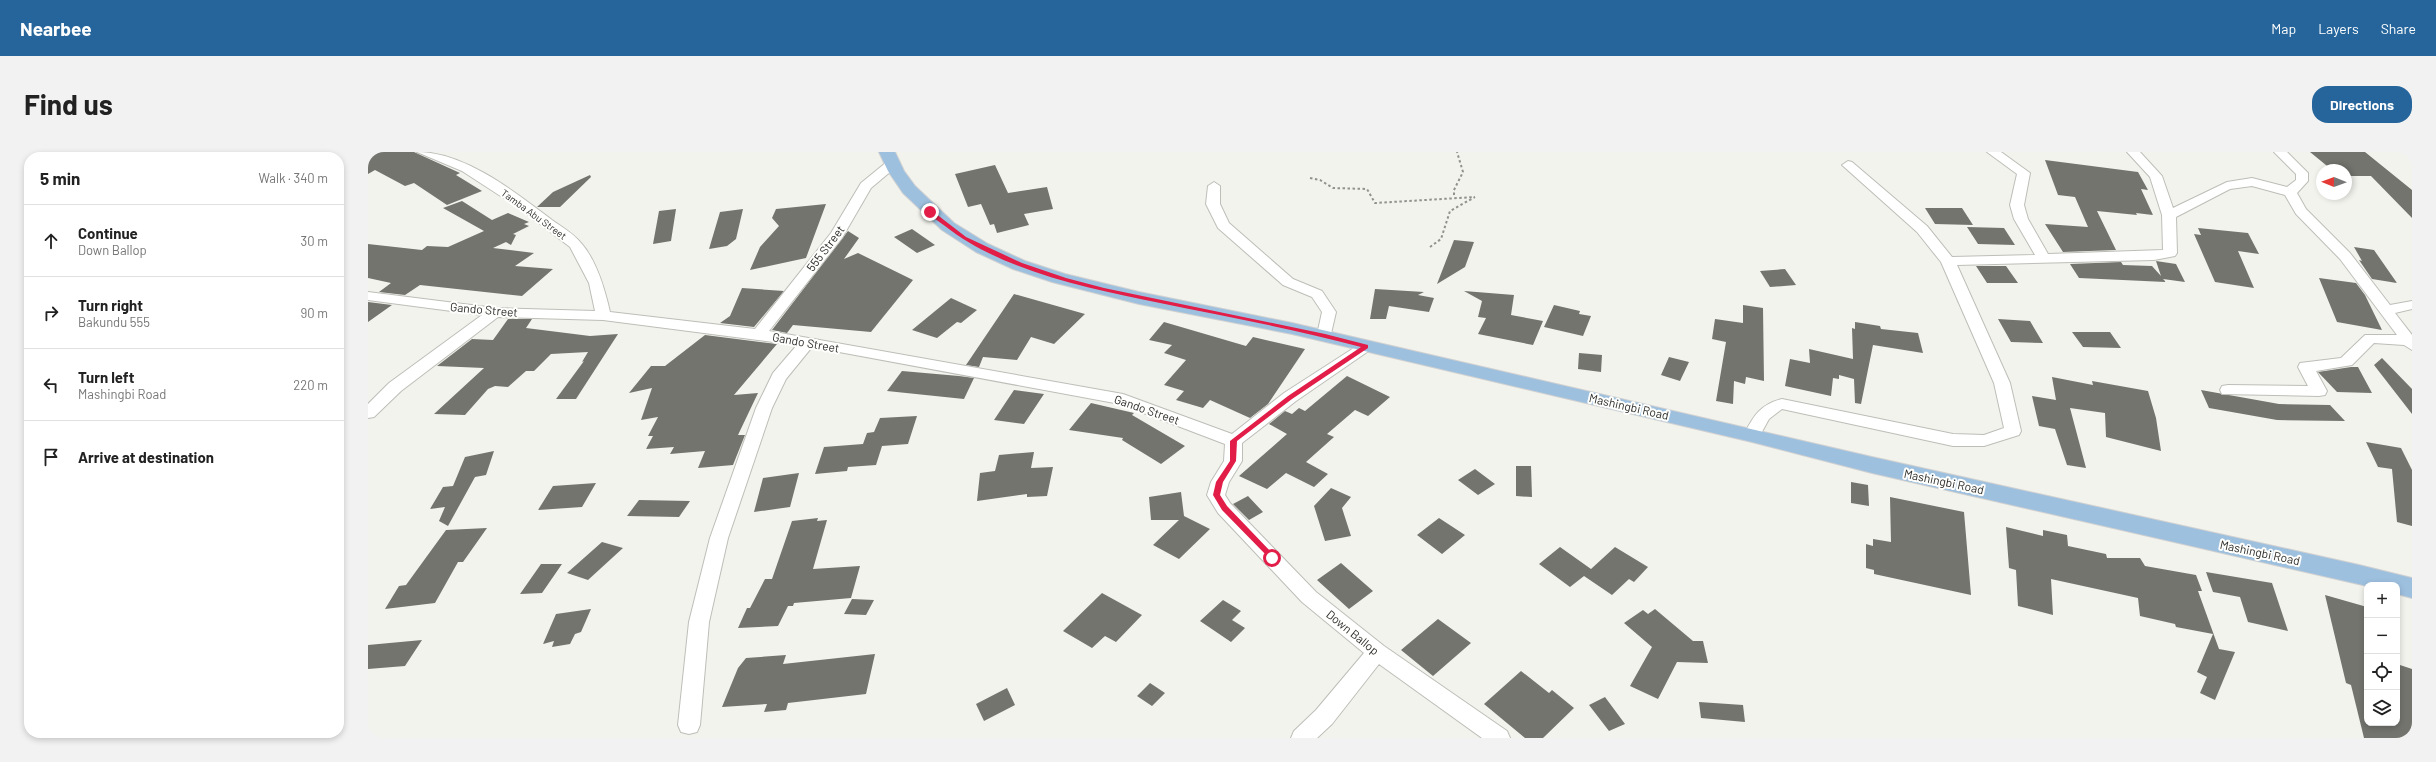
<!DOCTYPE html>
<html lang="en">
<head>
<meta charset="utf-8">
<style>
	body { margin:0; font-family:Barlow,sans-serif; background:#f2f2f2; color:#222 }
	.controls { position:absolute; right:12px; bottom:12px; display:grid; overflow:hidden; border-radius:8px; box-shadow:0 2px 6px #0003 }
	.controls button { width:36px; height:36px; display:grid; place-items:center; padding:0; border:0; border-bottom:1px solid #e0e0e0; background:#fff; color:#222; font:20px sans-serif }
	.compass { position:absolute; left:1948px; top:12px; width:36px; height:36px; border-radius:50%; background:#fff; box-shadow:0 2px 6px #0003; rotate:271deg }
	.stop { position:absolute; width:12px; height:12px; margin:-9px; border:3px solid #e11d48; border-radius:50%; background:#fff }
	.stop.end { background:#e11d48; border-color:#fff; box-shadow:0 1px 4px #0008 }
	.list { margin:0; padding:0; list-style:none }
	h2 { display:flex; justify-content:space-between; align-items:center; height:52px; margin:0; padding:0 16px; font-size:17px }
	h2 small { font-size:13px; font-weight:400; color:#767676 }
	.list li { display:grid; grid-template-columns:26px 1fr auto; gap:12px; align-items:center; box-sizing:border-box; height:72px; padding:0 16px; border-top:1px solid #e0e0e0 }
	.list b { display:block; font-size:15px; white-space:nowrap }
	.list p { margin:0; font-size:13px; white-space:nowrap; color:#767676 }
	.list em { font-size:13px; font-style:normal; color:#767676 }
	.icon { flex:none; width:22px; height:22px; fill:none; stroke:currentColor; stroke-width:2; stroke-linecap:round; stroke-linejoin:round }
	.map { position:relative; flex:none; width:2044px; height:586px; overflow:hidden; border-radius:16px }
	header { display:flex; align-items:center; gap:24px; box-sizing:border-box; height:56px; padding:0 20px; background:#25659b; color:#fff }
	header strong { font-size:19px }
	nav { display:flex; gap:22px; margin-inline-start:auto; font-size:14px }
	.intro { display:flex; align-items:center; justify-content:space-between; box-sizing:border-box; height:96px; padding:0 24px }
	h1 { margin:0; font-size:28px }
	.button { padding:10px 18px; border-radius:16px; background:#25659b; color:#fff; font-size:14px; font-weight:700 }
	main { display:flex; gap:24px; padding:0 24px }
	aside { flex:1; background:#fff; border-radius:16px; box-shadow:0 2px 6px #0003 }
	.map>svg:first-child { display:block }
	.building { fill:#73746e }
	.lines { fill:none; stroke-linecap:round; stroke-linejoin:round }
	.minor-casing { stroke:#bdbeb8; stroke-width:2 }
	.primary-casing { stroke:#d1d1d1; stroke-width:2 }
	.path { stroke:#91918d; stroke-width:2; stroke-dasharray:2.5 2.5; stroke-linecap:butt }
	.minor { fill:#fff; fill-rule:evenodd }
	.primary { fill:#9ec0df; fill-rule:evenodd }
	.route { fill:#e11d48 }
	.labels { text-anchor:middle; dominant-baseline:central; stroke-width:4; stroke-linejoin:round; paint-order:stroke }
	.far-street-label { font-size:10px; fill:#2e2e2c; stroke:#fffffe }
	.street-label { font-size:12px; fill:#2e2e2c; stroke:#fffffe }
</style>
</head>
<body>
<header>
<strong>Nearbee</strong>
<nav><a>Map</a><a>Layers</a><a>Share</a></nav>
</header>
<div class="intro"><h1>Find us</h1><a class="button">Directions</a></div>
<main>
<aside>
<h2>5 min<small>Walk · 340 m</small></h2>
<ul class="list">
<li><svg class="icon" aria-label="ahead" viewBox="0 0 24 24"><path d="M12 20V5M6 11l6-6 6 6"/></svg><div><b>Continue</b><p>Down Ballop</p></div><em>30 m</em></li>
<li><svg class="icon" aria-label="right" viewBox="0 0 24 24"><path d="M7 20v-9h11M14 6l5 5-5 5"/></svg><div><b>Turn right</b><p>Bakundu 555</p></div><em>90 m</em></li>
<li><svg class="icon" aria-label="left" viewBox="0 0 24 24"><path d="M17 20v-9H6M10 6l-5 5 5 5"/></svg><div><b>Turn left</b><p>Mashingbi Road</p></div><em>220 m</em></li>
<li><svg class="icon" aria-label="arrive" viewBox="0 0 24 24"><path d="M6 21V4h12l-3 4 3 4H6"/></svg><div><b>Arrive at destination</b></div></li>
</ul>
</aside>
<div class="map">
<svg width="2044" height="586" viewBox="0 0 2044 586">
	<rect width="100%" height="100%" fill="#f2f3ed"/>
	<path class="building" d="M0,0H46L92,21L88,23L114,39L79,53L46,31L37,34L7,18L0,22Z
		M1942,0H1997L2044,38V66L2003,24H1978V18H1964Z
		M1677,8L1770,20L1780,38L1773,37L1785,63L1768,61L1769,63L1729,59L1748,98L1695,100L1677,72L1720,75L1707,45L1690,43Z
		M627,13L640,41L679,35L685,57L656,62L661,73L629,81L626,72L622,73L613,52L600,55L587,22Z
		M222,23L223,25L192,55H169L185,40Z
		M94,49L124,68L140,61L161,70L156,72L161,74L145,82L148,83L143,93L138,90L125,96L166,101L147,114L185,117L154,144L52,133L37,143L11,140L23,131L0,126V92L54,98L59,94L80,95L116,79L75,56Z
		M458,52L438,106L382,118L392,95L411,74L404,66L408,57Z
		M1557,56H1594L1605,73L1567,72Z
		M308,57L303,89L285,92L291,59Z
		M375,57L368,87L359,94L341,97L352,60Z
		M1599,75L1636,76L1647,93L1610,92Z
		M1830,76L1880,81L1891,102L1870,99L1886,136L1847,130L1826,82L1833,83Z
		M544,77L567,93L549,101L526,85Z
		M480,79L491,86L476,107L490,101L545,128L503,180L425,173L419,181L404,178Z
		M1086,88L1106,90L1097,115L1069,132Z
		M1986,95L2006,98L2029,131L2004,127L1991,108L1994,109Z
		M1788,109L1808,112L1817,130L1795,127L1798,130L1711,126L1702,112L1753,110L1755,113L1784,114L1793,124Z
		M1608,114H1638L1650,131H1619Z
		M1417,117L1428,133L1402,135L1392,119Z
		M1951,126L1988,131L1997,143L2014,178L1969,170Z
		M374,136L416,139L386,175L352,171L362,164Z
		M1007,137L1056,140L1050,143L1066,146L1061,160L1021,154L1018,167H1002Z
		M1096,139L1146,143L1143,163L1175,169L1165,193L1110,182L1118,166L1110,165L1114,149Z
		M646,142L717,162L686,192L663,185L649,208L615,205L611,215L598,213Z
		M583,146L609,158L593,171L589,170L569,186L544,178Z
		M0,150L24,153L0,170Z
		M1186,153L1212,159L1211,162L1223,164L1215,184L1176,175Z
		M1375,153L1395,156L1396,229L1378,225L1377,232L1366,229L1365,252L1348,249L1358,190L1344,187L1347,167L1375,171Z
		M140,167H164L158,176L222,184L250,182L208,247H188L216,209L214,210L220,200L183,202L166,219H158L140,235L127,234L120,237L97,263L66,262L116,216L69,214L104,187L125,188Z
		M1630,167L1662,169L1675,191L1643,190Z
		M796,170L878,194L885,185L937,197L900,252L882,266L842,248L835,256L808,248L816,239L796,233L818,208L796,201L804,193L781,188Z
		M1487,170L1512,174L1513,177L1550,181L1555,201L1505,193L1493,252L1487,251L1486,227L1471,223V227L1465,226L1463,244L1417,234L1422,207L1442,211L1441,197L1485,207L1484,176L1487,177Z
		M1704,180H1742L1753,196L1715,195Z
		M337,183L409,192L366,243L390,241L370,283H377L365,313L330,316L337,299L302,302L306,295L278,297L285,284H280L290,265L273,268L284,236L261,241L283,214H297Z
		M1211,201L1234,203L1233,220L1210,217Z
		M1301,205L1321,210L1312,229L1293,223Z
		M2014,206L2044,237V262L2006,213Z
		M1983,215H1990L2004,241L1969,240L1950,220Z
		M534,219L591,224L606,226L596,247L519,239Z
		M979,224L1022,245L1000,264L987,258L959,282L966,285L938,310L960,322L946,335L918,321L899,337L871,324L919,282L901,272L917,259L924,262L931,256L937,259Z
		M1684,225L1725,233L1724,229L1780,239L1788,266L1793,299L1738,285L1737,261L1702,256L1718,316L1699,313L1687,277L1671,274L1664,244L1688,248Z
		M646,238L676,242L656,272L626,268Z
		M1833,238L1911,252L1962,253L1977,269L1909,268L1841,256Z
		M723,251L766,261L764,263L817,294L793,312L754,288L755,286L701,278Z
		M549,264L540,292L514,294L508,313L480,315L479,319L447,322L456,295L495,292L499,281L506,280L512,266Z
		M1998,290L2033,296L2044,318V374L2029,370L2024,317L2010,315Z
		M126,299L118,323L107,325L80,374L71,369L77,355L62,357L75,335L85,334L97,305Z
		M666,300L663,316L685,315L679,344L659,345V342L609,349L612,321L627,319L631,303Z
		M1148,314H1163L1164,345L1148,344Z
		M1107,317L1127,332L1110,343L1090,328Z
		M431,321L422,355L386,360L395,326Z
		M1483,330L1500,333L1501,354L1483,351Z
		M228,331L214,355L170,358L185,334Z
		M963,336L983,345L974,356L983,384L957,389L946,354Z
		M813,340L816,364L842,377L811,407L785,393L811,368H783L781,345Z
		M880,344L895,360L881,368L865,352Z
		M1522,345L1596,360L1603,443L1506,422V418L1498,416V392L1505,394V387L1523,390Z
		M271,348L322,349L311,365L259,364Z
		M450,366L449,369L459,368L445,417L492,414L483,446L426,451L425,454H420L410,474L370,476L379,456H382L397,427H404L424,369Z
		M1071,366L1097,383L1074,402L1049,383Z
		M1638,375L1675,384V378L1699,383L1700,394L1738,402L1739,406H1772L1777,414L1828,423L1834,439H1830L1851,497L1867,500L1847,548L1832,541L1839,525L1829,520L1845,482L1808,475L1807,472L1772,464L1770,446L1683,427L1685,463L1650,454L1648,418L1641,416Z
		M119,376L95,410H90L67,451L17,457L31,434L38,433L78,378Z
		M234,390L255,396L220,428L199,421Z
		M1192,395L1223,417L1247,395L1280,415L1266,430L1261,427L1244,443L1216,424L1202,435L1171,412Z
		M973,411L1005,439L981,457L949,428Z
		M173,412H194L174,441L152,442Z
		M1838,420L1904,431L1920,479L1880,470L1872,445L1845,440Z
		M734,441L774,463L748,490L737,484L724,496L695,479Z
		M1957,443L1999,455V571H2029V512L2044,517V586H1996L1983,533L1978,531Z
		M484,447L506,448L498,463L476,462Z
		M855,448L873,459L864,468L877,476L863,490L832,469Z
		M223,457L213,480L207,482L202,492L184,495L186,489L175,492L188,462Z
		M1287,457L1325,489H1335L1340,511L1309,510L1290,547L1262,534L1284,495L1256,471L1275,458L1280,462Z
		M1070,467L1103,491L1065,524L1033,498Z
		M54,488L37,514L0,517V493Z
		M507,502L498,542L420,551L418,558L396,560L399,552L354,555L370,516L378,506L418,503L415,512Z
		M1153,519L1181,541L1184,538L1206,556L1175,586H1157L1116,552Z
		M782,531L797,541L784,554L769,544Z
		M639,536L647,553L616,569L608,552Z
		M1237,545L1257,572L1241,579L1221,553Z
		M1331,550L1375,553L1377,570L1333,566Z"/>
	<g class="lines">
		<g class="minor-casing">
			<path id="minor" d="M49,0C97,0 147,40 184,68C194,75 206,82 213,91C229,109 237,138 242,160L387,177L463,81L493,31L520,9L524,8L530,12L528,15L503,36L474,86L401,179L755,242L864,282L916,241L992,192H1002L1005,195L1002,198L928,249L874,291V309L861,330L857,343L862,351L948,440L1016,494L1139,579L1142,586H1114L1011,512L964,572L949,586H923L926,579L948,558L996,501L934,450L850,361L839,343L843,330L856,309L857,292L752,252L444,195L418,227L404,256L360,386L341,470L332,573L329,580L321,582L313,580L310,573L321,470L342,386L388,256L405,221L429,193L235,168L130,165L33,239L6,265L0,266V252L21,231L114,163L0,148V140L127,156L227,159L221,131L202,95L151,56L94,19Z
				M1619,0H1633L1662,21L1656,53L1660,67L1680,102L1795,98L1794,63L1782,25L1759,0H1772L1794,24L1805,56L1859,30L1884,26L1919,35L1928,28V22L1906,0H1919L1940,21V29L1929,41L1938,57L1982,101L2022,153L2044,149V157L2027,161L2044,183V198L2036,193L2006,191L1984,213L1948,219L1959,239L1957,243L1951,244L1854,242L1852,238L1854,234L1860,233L1940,234L1930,215L1932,211L1973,206L1997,183H2029L1972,107L1928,62L1917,43L1884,34L1862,37L1808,65L1809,101L1807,104L1786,108L1589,113L1642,231L1653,279L1651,283L1616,294H1585L1414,257L1401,267L1390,287H1378L1376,283C1385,264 1393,252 1414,247L1585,282L1616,283L1636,276L1626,231L1573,110L1549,80L1474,13L1480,9L1484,10L1559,74L1584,105L1667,103L1646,67L1642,53L1649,22Z
				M846,30L852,34V52L861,71L925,127L954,139L968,160L962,186H952L949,183L954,160L944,145L915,133L850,76L838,52L840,34Z"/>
		</g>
		<g class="primary-casing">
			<path id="primary" d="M511,0H527L536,19L547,34L586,71L620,92L657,109L697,122L771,140L924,171L1504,305L1991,413L2044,426V446L2029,442V433L1999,434L1504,321L1384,290L924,182L771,152L684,130L645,117L608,100L574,78L535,41L520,19Z"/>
		</g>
		<path class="path" d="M942,26L952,28L965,36L999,37L1007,51L1107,45
			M1086,43V38L1095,20L1089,0
			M1062,95L1073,87L1082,59L1107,45"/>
		<use href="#minor" class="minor"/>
		<use href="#primary" class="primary"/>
	</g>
	<path class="route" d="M560,58H563L598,85L654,111L698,126L736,136L957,182L1000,193V196L924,247L869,289L868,309L855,330L852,343L859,354L907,404V407H902L854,358L845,343L848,330L862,309V289L920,244L993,195C927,177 859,165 792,151C722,137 634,119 577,74C572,70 561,64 560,58Z"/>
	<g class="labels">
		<g class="far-street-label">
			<text transform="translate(166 62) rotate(36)">Tamba Abu Street</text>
		</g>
		<g class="street-label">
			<text transform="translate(457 96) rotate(-53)">555 Street</text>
			<text transform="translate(116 157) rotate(5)">Gando Street</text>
			<text transform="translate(438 190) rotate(10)">Gando Street</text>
			<text transform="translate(1261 254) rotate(13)">Mashingbi Road</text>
			<text transform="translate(779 257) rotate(19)">Gando Street</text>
			<text transform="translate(1576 329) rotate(12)">Mashingbi Road</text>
			<text transform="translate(1892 400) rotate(12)">Mashingbi Road</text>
			<text transform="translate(985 480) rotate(39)">Down Ballop</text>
		</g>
	</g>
</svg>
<div class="controls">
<button>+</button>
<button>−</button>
<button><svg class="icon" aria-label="locate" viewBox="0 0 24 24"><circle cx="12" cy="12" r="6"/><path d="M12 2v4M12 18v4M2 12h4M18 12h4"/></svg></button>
<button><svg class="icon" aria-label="layers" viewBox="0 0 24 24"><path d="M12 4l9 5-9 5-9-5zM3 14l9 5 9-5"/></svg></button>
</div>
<svg class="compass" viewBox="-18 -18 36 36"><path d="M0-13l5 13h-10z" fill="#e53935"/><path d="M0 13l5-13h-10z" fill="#767676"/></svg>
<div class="stop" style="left:904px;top:406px"></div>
<div class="stop end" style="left:562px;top:60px"></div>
</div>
</main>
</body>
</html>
